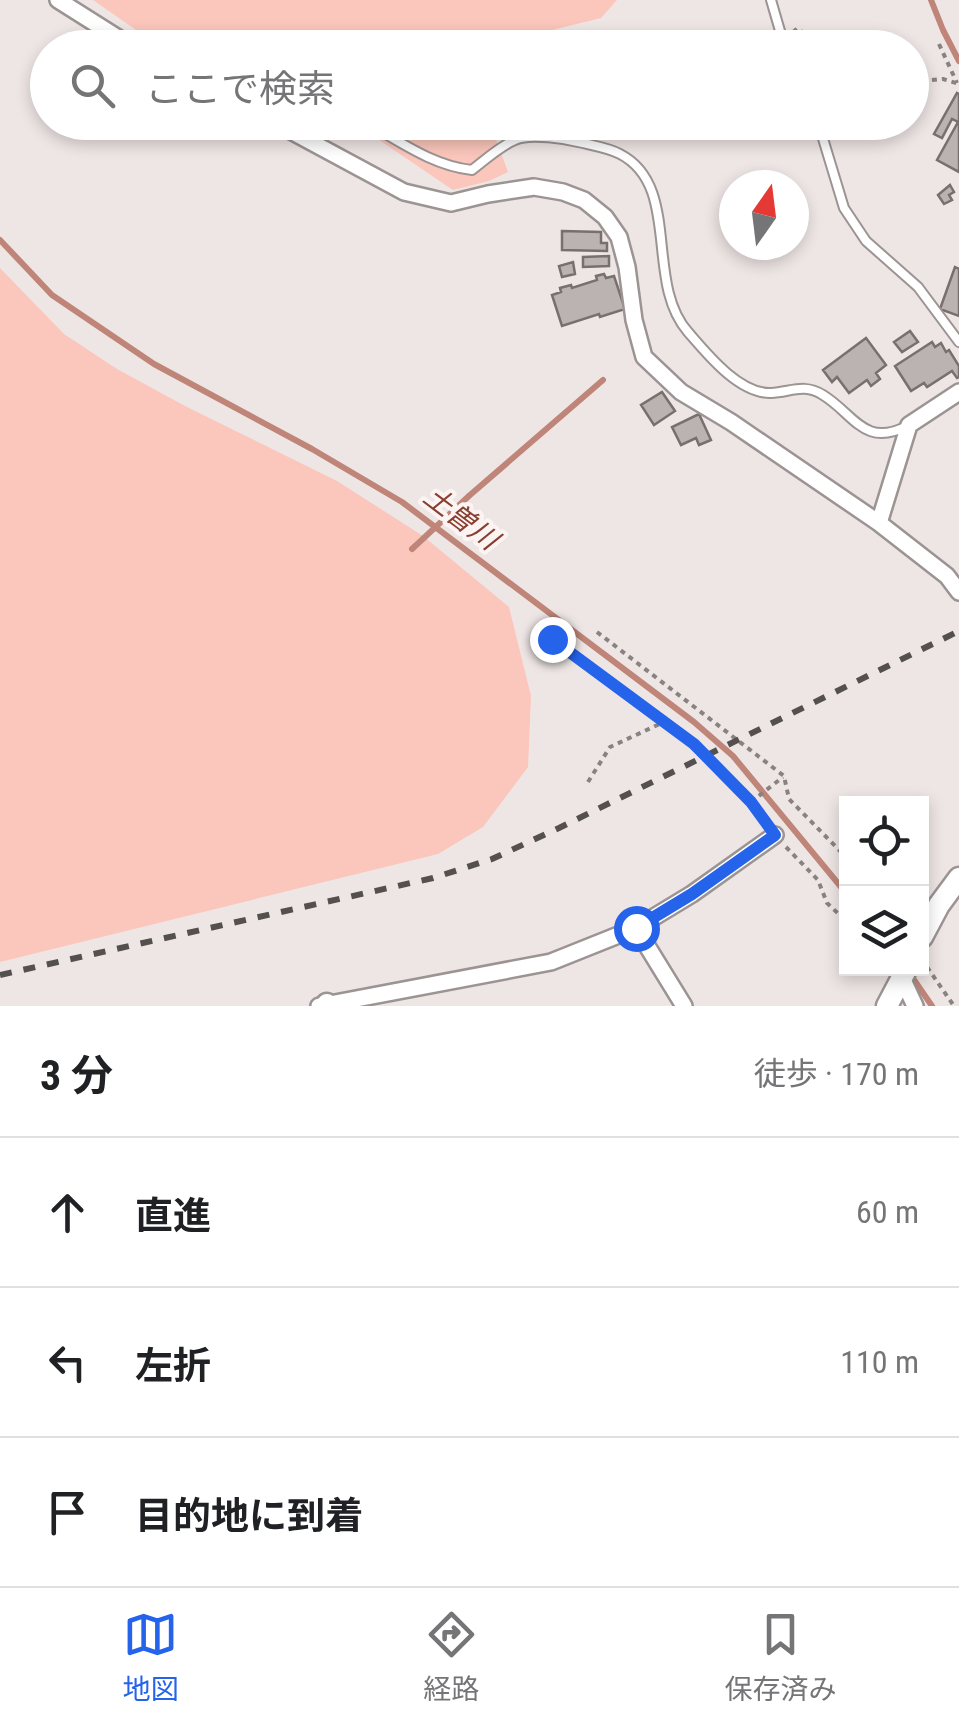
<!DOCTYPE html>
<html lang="ja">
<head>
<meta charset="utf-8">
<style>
	body { margin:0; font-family:"Roboto Condensed","Noto Sans JP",sans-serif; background:#f6f6f6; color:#202124 }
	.controls { position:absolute; right:30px; bottom:30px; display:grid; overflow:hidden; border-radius:0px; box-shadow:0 5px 15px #0003 }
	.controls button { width:90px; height:90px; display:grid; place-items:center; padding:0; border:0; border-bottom:2px solid #e0e0e0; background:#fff; color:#202124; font:50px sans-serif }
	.compass { position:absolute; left:719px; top:170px; width:90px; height:90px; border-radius:50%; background:#fff; box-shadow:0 5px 15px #0003; rotate:14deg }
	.stop { position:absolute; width:30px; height:30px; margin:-22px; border:8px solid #2563eb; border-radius:50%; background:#fff }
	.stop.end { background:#2563eb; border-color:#fff; box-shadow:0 2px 10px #0008 }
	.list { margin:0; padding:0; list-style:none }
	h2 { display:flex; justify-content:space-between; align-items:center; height:130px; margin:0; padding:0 40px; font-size:42px }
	h2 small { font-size:32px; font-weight:400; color:#757577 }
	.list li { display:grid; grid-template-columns:65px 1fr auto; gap:30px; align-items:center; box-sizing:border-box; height:150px; padding:0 40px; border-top:2px solid #e0e0e0 }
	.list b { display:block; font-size:38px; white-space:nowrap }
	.list em { font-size:32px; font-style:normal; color:#757577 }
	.icon { flex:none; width:55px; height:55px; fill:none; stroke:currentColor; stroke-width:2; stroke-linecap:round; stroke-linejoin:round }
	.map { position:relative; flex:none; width:959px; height:1006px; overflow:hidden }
	.search { position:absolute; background:#fff; box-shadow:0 5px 15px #0003; left:30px; right:30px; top:30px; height:110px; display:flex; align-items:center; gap:25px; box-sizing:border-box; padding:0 35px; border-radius:55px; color:#757577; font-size:38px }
	.sheet { height:580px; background:#fff }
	nav { display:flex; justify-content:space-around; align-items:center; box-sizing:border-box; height:140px; border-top:2px solid #e0e0e0; background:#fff; font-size:28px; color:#757577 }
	nav a { display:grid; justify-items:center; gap:5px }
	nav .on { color:#2563eb }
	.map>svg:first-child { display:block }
	.green { fill:#fbc6bb }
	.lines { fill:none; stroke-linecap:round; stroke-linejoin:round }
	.stream { stroke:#bf8578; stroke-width:6 }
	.building { fill:#bbb3b2; stroke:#77706e; stroke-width:2.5 }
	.lane-casing { stroke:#9b9492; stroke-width:12 }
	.street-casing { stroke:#9b9492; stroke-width:20 }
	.secondary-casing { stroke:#9b9492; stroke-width:25 }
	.path { stroke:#888281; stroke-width:4; stroke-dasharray:5 5; stroke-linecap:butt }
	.lane { stroke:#fff; stroke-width:8 }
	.street { stroke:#fff; stroke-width:15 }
	.secondary { stroke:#fff; stroke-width:20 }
	.rail { stroke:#54504f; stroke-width:6; stroke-dasharray:12 12; stroke-linecap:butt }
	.route { stroke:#2563eb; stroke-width:12 }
	.labels { text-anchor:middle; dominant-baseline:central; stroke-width:8; stroke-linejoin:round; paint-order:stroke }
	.water-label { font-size:28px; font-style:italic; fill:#883e30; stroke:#fcf4f2 }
</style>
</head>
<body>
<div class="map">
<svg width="959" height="1006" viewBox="0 0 959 1006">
	<rect width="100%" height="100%" fill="#eee6e5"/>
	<path class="green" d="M93,0H617L601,18L540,33L535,48L171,47L136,30Z
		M354,123H493L491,126L508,172L489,181L453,190Z
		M0,268L64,334L117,369L185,406L337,481L423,536L509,607L531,696L528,767L483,827L438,854L0,962Z"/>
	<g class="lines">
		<path class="stream" d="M931,0L943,30L959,61
			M0,240L52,295L154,364L312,449L402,502L694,722L733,756L846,893
			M412,549L470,495L603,380
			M910,974L932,1006"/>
	</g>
	<path class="building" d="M235,32L256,48H230L227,44Z
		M957,93L959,94V172L937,160L958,122L952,119L942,138L934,134Z
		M556,122H583L582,133L555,132Z
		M950,185L954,192L949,195L952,200L944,204L938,195Z
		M562,231L601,232V243H607V251L562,250Z
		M609,256V266L583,267V257Z
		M573,262L575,274L562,277L559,266Z
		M955,267L959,269V316L940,309Z
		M604,274L606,278L614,276L625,309L600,317L599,314L562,326L552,295L561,292L560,288L571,285L572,288L597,280L596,276Z
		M910,331L918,342L902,352L894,342Z
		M866,338L886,365L876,373L880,379L871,386L867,380L849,393L837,377L832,382L823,370Z
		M932,342L935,347L941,343L946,352L949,350L959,366V377L957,378L952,371L927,387L924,383L911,391L895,366Z
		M662,392L675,411L654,425L641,405Z
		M699,414L711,440L699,445L696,438L681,445L672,427Z"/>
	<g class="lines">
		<g class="lane-casing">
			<path id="lane" d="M771,0L785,48
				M365,122C399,141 433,166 472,170C485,160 500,146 515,140C530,133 567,139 583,143C595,146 609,148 620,154C682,186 644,282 688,332C707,354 739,394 771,393C791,392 804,383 823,395C854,414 864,448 907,426
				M818,122L844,208L866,241L918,287L959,342"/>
		</g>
		<g class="street-casing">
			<path id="street" d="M58,0L134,48
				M274,122L404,192L451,203L488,194L534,187L563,192L584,200L605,217L619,237L627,267L634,320L644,357L681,392L731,422L879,523L947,576L959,592
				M879,523L909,425L959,392
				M636,928L684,1006
				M903,980L915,1006
				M319,1006L551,962L636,928L692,894L775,835"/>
		</g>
		<g class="secondary-casing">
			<path id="secondary" d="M922,937L939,905L959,878
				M327,1004L328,1006
				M887,1006L907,968"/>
		</g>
		<path class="path" d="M793,32L798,28L807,38L810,48
			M939,44L957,83
			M912,82L943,79L959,84
			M597,632L784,776L789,799L846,857
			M553,639L695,744L720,773L740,790L764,820
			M588,782L610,747L664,722
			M751,802L783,777
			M786,847L818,880L827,903L846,921
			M927,967L954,1006"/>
		<use href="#lane" class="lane"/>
		<use href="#street" class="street"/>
		<use href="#secondary" class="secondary"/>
		<path class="rail" d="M0,975L433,878L492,859L559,828L959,631"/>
	</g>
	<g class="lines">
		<path class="route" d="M552,639L694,744L751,802L775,835L692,894L636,928"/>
	</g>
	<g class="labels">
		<g class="water-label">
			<text transform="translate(461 518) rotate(37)">土曽川</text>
		</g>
	</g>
</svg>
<div class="controls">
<button><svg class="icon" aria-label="locate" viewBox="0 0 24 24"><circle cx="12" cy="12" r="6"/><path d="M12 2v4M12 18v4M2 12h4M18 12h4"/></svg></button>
<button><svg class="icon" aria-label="layers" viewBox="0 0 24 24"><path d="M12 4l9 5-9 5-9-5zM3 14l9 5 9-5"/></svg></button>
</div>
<svg class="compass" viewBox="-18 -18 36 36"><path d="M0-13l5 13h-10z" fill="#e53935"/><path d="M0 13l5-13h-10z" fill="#757577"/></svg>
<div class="stop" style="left:636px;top:928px"></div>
<div class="stop end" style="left:552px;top:639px"></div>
<div class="search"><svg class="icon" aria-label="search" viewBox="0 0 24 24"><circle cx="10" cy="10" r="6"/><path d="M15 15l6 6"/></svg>ここで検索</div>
</div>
<section class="sheet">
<h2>3 分<small>徒歩 · 170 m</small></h2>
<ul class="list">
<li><svg class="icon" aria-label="ahead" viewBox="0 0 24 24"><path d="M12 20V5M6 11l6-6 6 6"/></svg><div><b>直進</b></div><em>60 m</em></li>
<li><svg class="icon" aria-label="left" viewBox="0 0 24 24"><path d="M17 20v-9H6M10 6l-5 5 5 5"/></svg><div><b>左折</b></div><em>110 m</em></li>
<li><svg class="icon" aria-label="arrive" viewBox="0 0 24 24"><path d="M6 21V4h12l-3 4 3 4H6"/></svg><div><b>目的地に到着</b></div></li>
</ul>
</section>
<nav>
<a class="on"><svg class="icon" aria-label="map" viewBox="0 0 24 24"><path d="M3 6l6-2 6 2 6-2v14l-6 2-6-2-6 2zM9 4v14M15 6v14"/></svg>地図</a>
<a><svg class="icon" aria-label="directions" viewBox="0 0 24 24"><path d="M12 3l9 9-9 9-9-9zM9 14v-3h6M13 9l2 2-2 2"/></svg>経路</a>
<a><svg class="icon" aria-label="saved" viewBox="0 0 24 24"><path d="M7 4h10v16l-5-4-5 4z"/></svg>保存済み</a>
</nav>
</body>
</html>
